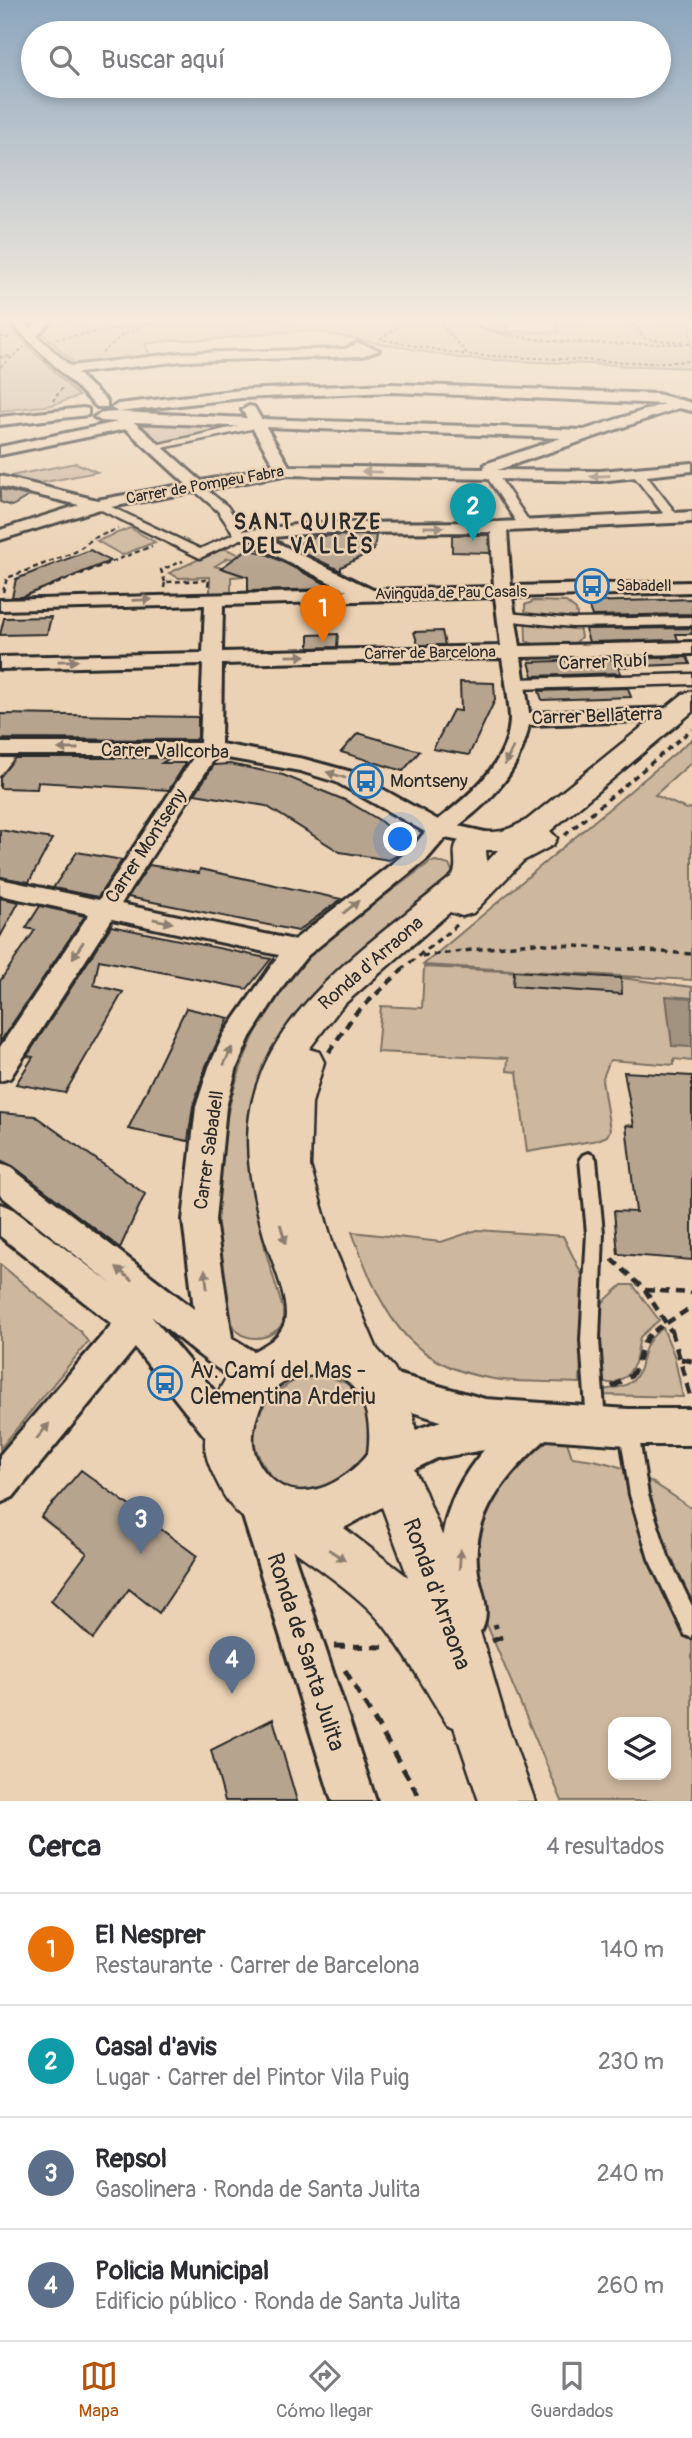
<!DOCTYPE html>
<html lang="es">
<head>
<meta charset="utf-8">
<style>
	body { margin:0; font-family:Pangolin,sans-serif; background:#f2f2f3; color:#2b2b33 }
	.controls { position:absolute; right:21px; bottom:21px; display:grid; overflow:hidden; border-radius:14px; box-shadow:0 4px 10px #0003 }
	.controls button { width:63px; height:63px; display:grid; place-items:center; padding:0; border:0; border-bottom:2px solid #e1e1e2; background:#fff; color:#2b2b33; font:35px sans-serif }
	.you { position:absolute; left:401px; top:840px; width:24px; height:24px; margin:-18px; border:5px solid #fff; border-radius:50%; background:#1a73e8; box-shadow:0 0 0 10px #1a73e833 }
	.badge { display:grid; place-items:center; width:46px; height:46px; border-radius:50%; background:#b45309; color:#fff; font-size:23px; font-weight:700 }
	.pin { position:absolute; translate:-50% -58px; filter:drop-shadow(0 2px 4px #0008) }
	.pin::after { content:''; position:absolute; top:37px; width:24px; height:21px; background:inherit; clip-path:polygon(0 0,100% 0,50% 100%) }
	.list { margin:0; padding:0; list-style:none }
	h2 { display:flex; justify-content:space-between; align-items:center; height:91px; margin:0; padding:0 28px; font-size:30px }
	h2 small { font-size:23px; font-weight:400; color:#7c7c81 }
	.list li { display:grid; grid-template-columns:46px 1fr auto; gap:21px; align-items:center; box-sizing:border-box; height:112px; padding:0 28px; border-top:2px solid #e1e1e2 }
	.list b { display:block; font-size:26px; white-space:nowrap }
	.list p { margin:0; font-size:23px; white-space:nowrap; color:#7c7c81 }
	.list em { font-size:23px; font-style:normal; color:#7c7c81 }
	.icon { flex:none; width:38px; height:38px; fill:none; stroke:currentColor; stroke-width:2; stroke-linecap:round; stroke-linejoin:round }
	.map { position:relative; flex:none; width:692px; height:1801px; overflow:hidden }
	.search { position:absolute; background:#fff; box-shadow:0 4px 10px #0003; left:21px; right:21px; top:21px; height:77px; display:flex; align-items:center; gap:18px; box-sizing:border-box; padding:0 24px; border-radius:38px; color:#7c7c81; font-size:26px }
	.sheet { height:539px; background:#fff }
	nav { display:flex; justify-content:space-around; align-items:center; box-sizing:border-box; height:98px; border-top:2px solid #e1e1e2; background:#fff; font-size:19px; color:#7c7c81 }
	nav a { display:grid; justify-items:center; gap:4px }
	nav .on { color:#b45309 }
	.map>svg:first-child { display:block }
	.green { fill:#cdb79e; stroke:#7c7164; stroke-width:2; fill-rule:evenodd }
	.water { fill:#a29280; stroke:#72695e; stroke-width:2 }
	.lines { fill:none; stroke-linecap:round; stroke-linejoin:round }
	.stream { stroke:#72695e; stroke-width:3.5 }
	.building { fill:#b6a48f; stroke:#2b2b2b; stroke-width:2 }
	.service-casing { stroke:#2b2b2b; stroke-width:6 }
	.pedestrian-casing { stroke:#2b2b2b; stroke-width:5 }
	.minor-casing { stroke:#2b2b2b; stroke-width:6 }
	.tertiary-casing { stroke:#2b2b2b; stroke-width:5 }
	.path-far4 { stroke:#2b2b2b; stroke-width:2; stroke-dasharray:3.5 2.5; stroke-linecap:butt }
	.path-far3 { stroke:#2b2b2b; stroke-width:2.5; stroke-dasharray:5 3.5; stroke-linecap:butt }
	.path-far2 { stroke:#2b2b2b; stroke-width:3.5; stroke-dasharray:6 5; stroke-linecap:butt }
	.path-far1 { stroke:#2b2b2b; stroke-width:4.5; stroke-dasharray:9 6; stroke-linecap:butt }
	.path { stroke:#2b2b2b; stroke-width:5; stroke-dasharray:11 8; stroke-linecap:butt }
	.service { fill:#ecd2b4; fill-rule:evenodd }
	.pedestrian { fill:#ecd2b4; fill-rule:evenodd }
	.minor { fill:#ecd2b4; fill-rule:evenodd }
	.tertiary { fill:#ecd2b4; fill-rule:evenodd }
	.oneway { fill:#8c7e70 }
	.labels { text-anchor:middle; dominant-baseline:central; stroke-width:5; stroke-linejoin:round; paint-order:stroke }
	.far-street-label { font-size:16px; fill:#2b2b2b; stroke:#ecd2b4 }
	.far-poi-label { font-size:16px; fill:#2b2b2b; stroke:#ecd2b4; text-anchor:start }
	.street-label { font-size:19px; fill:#2b2b2b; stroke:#ecd2b4 }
	.poi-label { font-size:19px; fill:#2b2b2b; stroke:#ecd2b4; text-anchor:start }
	.far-district-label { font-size:21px; font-weight:bold; letter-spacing:2px; fill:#2b2b2b; stroke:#ecd2b4 }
	.near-poi-label { font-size:23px; fill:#2b2b2b; stroke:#ecd2b4; text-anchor:start }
	.near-street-label { font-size:23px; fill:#2b2b2b; stroke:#ecd2b4 }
</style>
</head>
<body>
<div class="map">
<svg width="692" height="1801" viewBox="0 0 692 1801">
	<rect width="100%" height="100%" fill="#ecd2b4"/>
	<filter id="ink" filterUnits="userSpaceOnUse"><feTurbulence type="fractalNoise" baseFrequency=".0143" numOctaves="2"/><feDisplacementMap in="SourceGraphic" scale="14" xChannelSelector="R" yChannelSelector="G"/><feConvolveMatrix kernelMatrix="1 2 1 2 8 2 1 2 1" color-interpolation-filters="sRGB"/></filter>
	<g filter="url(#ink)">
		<path class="green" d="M52,319H502L507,331L559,332L554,319H690L692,368L465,359L312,331L281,332L208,340H173L145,344L151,357L77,366L42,333L46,323Z
			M0,323L15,333L79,396L53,405L0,411Z
			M156,423L251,424L157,444L138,427Z
			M76,463L97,472L35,484L5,477Z
			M130,528L155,542L122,555L97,541Z
			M223,548L238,554L248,549L234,559L228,558L215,566L239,574H272L231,577V593H210V577L179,578L169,573Z
			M534,601L566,602L576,610L581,637L574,645L538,646L526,641L525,605Z
			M692,739V762L655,795L686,809L692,808V980L423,965Z
			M436,861L449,865L453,872L451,875L330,977L303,1005L276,1044L251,1146L250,1174L266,1253L283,1309V1324C269,1341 243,1345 231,1322C213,1290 217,1248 217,1212C218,1112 246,1011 324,943C358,914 395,889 430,862Z
			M424,967L540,973L542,988L621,994V978L692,987V1061L674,1059V1065L610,1060L602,1080L610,1130L607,1136L598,1140L527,1152L517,1072L507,1071L508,1058L377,1052L381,1006L422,1008Z
			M477,1230L563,1236L584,1279L580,1383C552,1381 522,1383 494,1379C404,1366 380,1307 352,1232L441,1242Z
			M0,1264L80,1331L88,1342L0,1449Z
			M622,1285H633L659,1320L640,1337L635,1363L627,1376L614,1383H598L600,1305Z
			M663,1328L674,1355L683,1397L599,1395V1390C662,1387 625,1352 663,1328Z
			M315,1374C374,1386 372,1403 373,1457L323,1496C312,1494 296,1494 286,1489C274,1482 268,1472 261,1461C239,1418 275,1383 315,1374Z
			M565,1436L572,1457C627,1463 649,1478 692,1509V1801H562L484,1618L471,1534L478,1504L538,1442ZM613,1722H666V1775H613Z"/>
		<path class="water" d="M666,996L692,998V1047L672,1046Z"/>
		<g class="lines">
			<path class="stream" d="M63,321L89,319"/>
		</g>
		<path class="building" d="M0,489L29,496L12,506L0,502Z
			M376,535L374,550L341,567V571L291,547L315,536Z
			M452,535H489L490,553L452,552Z
			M248,549L269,555L336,589L248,591V577L221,568Z
			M90,550L110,561L22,597H12L16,579Z
			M692,599V614L592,616L587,602Z
			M51,617L47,634L0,635L4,618Z
			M692,628V634H676L678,640L589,642L585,629Z
			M442,631L445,645H418L414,632Z
			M338,634L337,647L309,648V635Z
			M687,657L690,664L618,667L621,673L533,676L529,662Z
			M460,682L494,683L495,700L469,755L433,749L453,710L461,711Z
			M628,688L631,697L542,700L539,691Z
			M0,714L198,717V738L194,740L0,739Z
			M358,733L420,751L403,771L341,752Z
			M15,758H170L162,763H186L169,790L38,782L37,789L0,788V777Z
			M230,764L283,775L347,801L379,820L397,835L401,847L396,856L389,860L340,852L266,806L195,794L214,765Z
			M0,830L52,839L29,882L0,877Z
			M77,852L122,860L98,897L53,888Z
			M149,865L199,873L200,869L341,899L298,931L128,897Z
			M0,898L19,902L0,937Z
			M40,906L85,916L0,1042V981L35,930L26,928Z
			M111,926L271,959L247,989L99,960L94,985L123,992L65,1093L16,1084L33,1057L27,1056Z
			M514,971L621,978L622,994L513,986Z
			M186,1008L229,1018L206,1066L193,1106L188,1141L128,1129Z
			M624,1072L692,1076V1260L618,1254L614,1211L636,1212L626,1125L634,1126Z
			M0,1113L35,1116L145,1194L120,1248L13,1166L0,1160Z
			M81,1470L197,1556L159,1613L129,1589L93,1639L51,1601L87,1553L41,1517Z
			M273,1719L297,1801H225L211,1750Z"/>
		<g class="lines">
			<g class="service-casing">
				<path id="service" d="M588,1153L593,1155L596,1159L603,1233L599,1340L605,1423L602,1429L596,1432L590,1429L587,1423L581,1340L587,1233L580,1159L583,1155Z
					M629,1422L635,1425L638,1431L648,1495L668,1556L692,1606V1638L685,1635L649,1559L630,1495L620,1431L623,1425Z"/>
			</g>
			<g class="pedestrian-casing">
				<path id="pedestrian" d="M256,422L262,425L260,427L153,450L147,447Z
					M634,470H642L678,516V522H670L634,476Z
					M487,471H495L532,526L531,529H521L485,474Z
					M197,482L227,506L247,536L200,558L91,505L97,501L101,502L200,549L234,534L218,511L193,489V483Z
					M507,613L572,619L692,617V625L572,627L502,620L500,617Z
					M692,674V684L515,689L507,684L515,679Z"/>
			</g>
			<g class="minor-casing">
				<path id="minor" d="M7,319H20L30,329L41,319H53L37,336L70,366L182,353L345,349L358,343L379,350L362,356L182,361L77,373L107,401V407H97Z
					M392,384L657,394L692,403V411L679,408L497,470L600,471L692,463V471L600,481L284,475L100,509L0,540V530L79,505L0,486V476L97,500L186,484L126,429L0,455V447L118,422L101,421L94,417L101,413L118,412L111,408L118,404L241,390ZM392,392L664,404L584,430L261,419L254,407L249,406L242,410L247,418L119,412L241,398ZM134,422L252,427L275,467L201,481ZM266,427L561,438L485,464L484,469L289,466Z
					M83,408L88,409V415L0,425V417Z
					M692,512V522L507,531L511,586L692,582V592L512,597L520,646L692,642V654L521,657L529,713L673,708L680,710L683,714L680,718L673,720L529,725C520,770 494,799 458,826L494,834L498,839L494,844L486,846L445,838L428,858L307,956L285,983L250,1037L237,1067L226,1107L215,1220L232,1338L269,1361L274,1373L269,1385L257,1390C217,1374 184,1342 151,1316L240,1422L245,1435L240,1448L227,1453L214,1448L135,1348L13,1497L0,1503V1455L112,1324L0,1236V1204L11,1208L112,1284L0,1195V1164L11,1168L194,1309L183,1220L196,1107L209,1067L224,1034L279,955L112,919L10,1078L0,1081V1047L89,914L0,895V879L99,900L195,755H0V743H200L203,664L0,669V657L203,653L205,605L0,610V600L347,591L259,547L258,539H235L233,536L235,533L241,531L314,523L499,522ZM491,532L494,587L373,590L274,541L275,537L314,533ZM495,597L501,646L222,652L223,605ZM502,658C505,677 509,698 510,717C510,762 470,795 438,820L352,772L304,759L221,744L222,664ZM216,756L300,771L336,782L425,832L412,848L294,940L121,904Z
					M379,1369L485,1399L628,1409H692V1445H628L546,1439C507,1474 469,1517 478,1573C482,1595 491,1609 482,1630L468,1636L454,1630C428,1567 439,1501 484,1450L437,1458L388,1482L375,1477L370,1464L375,1451L420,1428L441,1421L367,1398L361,1386L367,1374Z
					M258,1485L271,1491L277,1504L376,1801H332L239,1504L245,1491Z"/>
			</g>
			<g class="tertiary-casing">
				<path id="tertiary" d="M692,691V712L550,831L557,838L553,845L523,861L473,913L462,916L450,912L342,1006L309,1049L319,1052L324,1062L312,1103L310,1166L333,1245L377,1349L394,1368L412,1410L417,1439L412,1465L425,1492L479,1628L507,1724L535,1801H479L454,1727L447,1724C427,1693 403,1648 380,1621C359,1595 300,1554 270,1535C244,1518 233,1515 218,1484C212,1472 205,1458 205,1444C205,1417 221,1379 240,1361C255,1347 275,1345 284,1325C293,1304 268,1253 263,1232C253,1194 244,1154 250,1115C265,1009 376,940 452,876C459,866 452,855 456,845C464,828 488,834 502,831C510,829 519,824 527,820L683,694ZM486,850H498L487,862ZM319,1374L343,1377C367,1398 372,1422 368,1453C344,1485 295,1510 265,1472C251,1454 250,1438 257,1416C261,1402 273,1387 287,1381C297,1377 309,1376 319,1374ZM382,1507L408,1577L344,1528Z"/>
			</g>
			<path class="path-far4" d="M437,319L468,355L651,363L692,361
				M449,319C527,348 610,343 692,344
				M465,319L486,329L514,334
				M507,319L509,333
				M628,319L646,339L683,342
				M170,322L283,319
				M0,336L11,339
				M56,339L178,319
				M380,339L410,319
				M384,340L466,355
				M102,353L122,335L150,323
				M0,357L10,356
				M0,367L24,347
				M53,401L63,387"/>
			<path class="path-far3" d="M165,582L161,570L183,561
				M48,587L152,546
				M164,588L165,582L209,580L208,586
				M3,592L7,578L75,552L94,538L118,529"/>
			<path class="path-far2" d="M565,835L692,729
				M422,956L530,943L692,954
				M401,970L457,925"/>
			<path class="path-far1" d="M329,1052L354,1015L403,969
				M612,1259L645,1290L671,1331
				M645,1290L692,1293
				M654,1331L692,1307"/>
			<path class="path" d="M671,1329L692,1401
				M681,1359L692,1361
				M612,1387L631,1376C644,1358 635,1344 657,1329
				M492,1641L500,1638L495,1624
				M334,1646L389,1647
				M345,1670L422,1801"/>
			<use href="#service" class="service"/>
			<use href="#pedestrian" class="pedestrian"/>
			<use href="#minor" class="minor"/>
			<use href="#tertiary" class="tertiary"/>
		</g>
		<defs><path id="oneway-solid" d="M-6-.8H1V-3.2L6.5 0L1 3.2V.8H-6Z" transform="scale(1.75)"/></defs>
		<g class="oneway">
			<use href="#oneway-solid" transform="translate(372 472) rotate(-179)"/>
			<use href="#oneway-solid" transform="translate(600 476) rotate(178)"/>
			<use href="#oneway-solid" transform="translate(434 527)"/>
			<use href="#oneway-solid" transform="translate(142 600) rotate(-2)"/>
			<use href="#oneway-solid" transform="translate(296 656) rotate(-1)"/>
			<use href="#oneway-solid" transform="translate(68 661) rotate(-1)"/>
			<use href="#oneway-solid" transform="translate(68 749) rotate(180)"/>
			<use href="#oneway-solid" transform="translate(509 756) rotate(115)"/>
			<use href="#oneway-solid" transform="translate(336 775) rotate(-162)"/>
			<use href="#oneway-solid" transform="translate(351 907) rotate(-39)"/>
			<use href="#oneway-solid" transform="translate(163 921) rotate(12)"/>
			<use href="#oneway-solid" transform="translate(78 950) rotate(123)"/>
			<use href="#oneway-solid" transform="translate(228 1056) rotate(-65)"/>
			<use href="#oneway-solid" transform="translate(283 1234) rotate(74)"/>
			<use href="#oneway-solid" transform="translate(124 1274) rotate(-142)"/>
			<use href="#oneway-solid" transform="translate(206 1279) rotate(-97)"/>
			<use href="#oneway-solid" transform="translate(43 1431) rotate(-51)"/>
			<use href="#oneway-solid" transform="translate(337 1555) rotate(34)"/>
			<use href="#oneway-solid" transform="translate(460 1559) rotate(-87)"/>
		</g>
	</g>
	<linearGradient id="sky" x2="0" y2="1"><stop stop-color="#8ca6be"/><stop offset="0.56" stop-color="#f6ebdd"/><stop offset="1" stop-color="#f6ebdd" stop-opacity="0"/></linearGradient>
	<rect width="692" height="571" fill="url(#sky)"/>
	<defs>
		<g id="bus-ring" transform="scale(1.75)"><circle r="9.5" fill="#ecd2b4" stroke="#1f6fb2" stroke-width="1.5"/><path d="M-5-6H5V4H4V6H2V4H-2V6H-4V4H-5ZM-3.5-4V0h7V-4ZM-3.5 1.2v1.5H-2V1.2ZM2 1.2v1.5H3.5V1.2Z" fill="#1f6fb2"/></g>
	</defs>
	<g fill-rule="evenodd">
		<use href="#bus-ring" x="592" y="586"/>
		<use href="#bus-ring" x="366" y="781"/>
		<use href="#bus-ring" x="165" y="1383"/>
	</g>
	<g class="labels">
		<g class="far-street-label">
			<text transform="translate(205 485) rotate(-10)">Carrer de Pompeu Fabra</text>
			<text transform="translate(451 593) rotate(-1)">Avinguda de Pau Casals</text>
			<text transform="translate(430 653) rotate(-1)">Carrer de Barcelona</text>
		</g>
		<g class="far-poi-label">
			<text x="616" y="586">Sabadell</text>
		</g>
		<g class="street-label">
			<text transform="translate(603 662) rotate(-2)">Carrer Rubí</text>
			<text transform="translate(597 716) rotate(-2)">Carrer Bellaterra</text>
			<text transform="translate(165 751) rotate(1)">Carrer Vallcorba</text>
			<text transform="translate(146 846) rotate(-57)">Carrer Montseny</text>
			<text transform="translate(371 963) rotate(-41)">Ronda d'Arraona</text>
			<text transform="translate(209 1150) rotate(-82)">Carrer Sabadell</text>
		</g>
		<g class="poi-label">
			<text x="390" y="781">Montseny</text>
		</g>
		<g class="far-district-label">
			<text x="308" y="522">SANT QUIRZE<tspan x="308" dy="24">DEL VALLÈS</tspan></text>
		</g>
		<g class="near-poi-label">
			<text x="190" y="1370">Av. Camí del Mas -<tspan x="190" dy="26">Clementina Arderiu</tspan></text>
		</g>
		<g class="near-street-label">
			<text transform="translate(437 1594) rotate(70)">Ronda d'Arraona</text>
			<text transform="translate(306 1652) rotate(72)">Ronda de Santa Julita</text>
		</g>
	</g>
</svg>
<div class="controls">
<button><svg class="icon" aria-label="layers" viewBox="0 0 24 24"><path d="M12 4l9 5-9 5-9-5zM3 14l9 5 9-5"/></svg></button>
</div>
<div class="you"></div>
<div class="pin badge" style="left:323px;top:643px;background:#e8710a">1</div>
<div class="pin badge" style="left:473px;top:541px;background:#0f9aa8">2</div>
<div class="pin badge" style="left:141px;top:1554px;background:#5c6f8a">3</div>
<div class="pin badge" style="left:232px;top:1694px;background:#5c6f8a">4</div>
<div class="search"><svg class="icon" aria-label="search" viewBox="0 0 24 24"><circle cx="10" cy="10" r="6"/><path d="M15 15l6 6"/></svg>Buscar aquí</div>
</div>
<section class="sheet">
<h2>Cerca<small>4 resultados</small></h2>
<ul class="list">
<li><span class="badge" style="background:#e8710a">1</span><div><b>El Nesprer</b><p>Restaurante · Carrer de Barcelona</p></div><em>140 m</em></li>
<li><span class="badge" style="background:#0f9aa8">2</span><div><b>Casal d'avis</b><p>Lugar · Carrer del Pintor Vila Puig</p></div><em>230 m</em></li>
<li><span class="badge" style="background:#5c6f8a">3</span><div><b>Repsol</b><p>Gasolinera · Ronda de Santa Julita</p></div><em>240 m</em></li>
<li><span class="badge" style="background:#5c6f8a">4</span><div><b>Policia Municipal</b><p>Edificio público · Ronda de Santa Julita</p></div><em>260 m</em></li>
</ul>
</section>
<nav>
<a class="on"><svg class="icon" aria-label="map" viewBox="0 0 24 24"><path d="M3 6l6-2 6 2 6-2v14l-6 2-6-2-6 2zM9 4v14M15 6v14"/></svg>Mapa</a>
<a><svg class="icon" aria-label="directions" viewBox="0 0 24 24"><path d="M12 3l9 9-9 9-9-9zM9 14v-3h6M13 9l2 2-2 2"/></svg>Cómo llegar</a>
<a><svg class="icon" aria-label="saved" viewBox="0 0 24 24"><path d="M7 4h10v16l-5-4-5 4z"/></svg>Guardados</a>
</nav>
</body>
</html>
